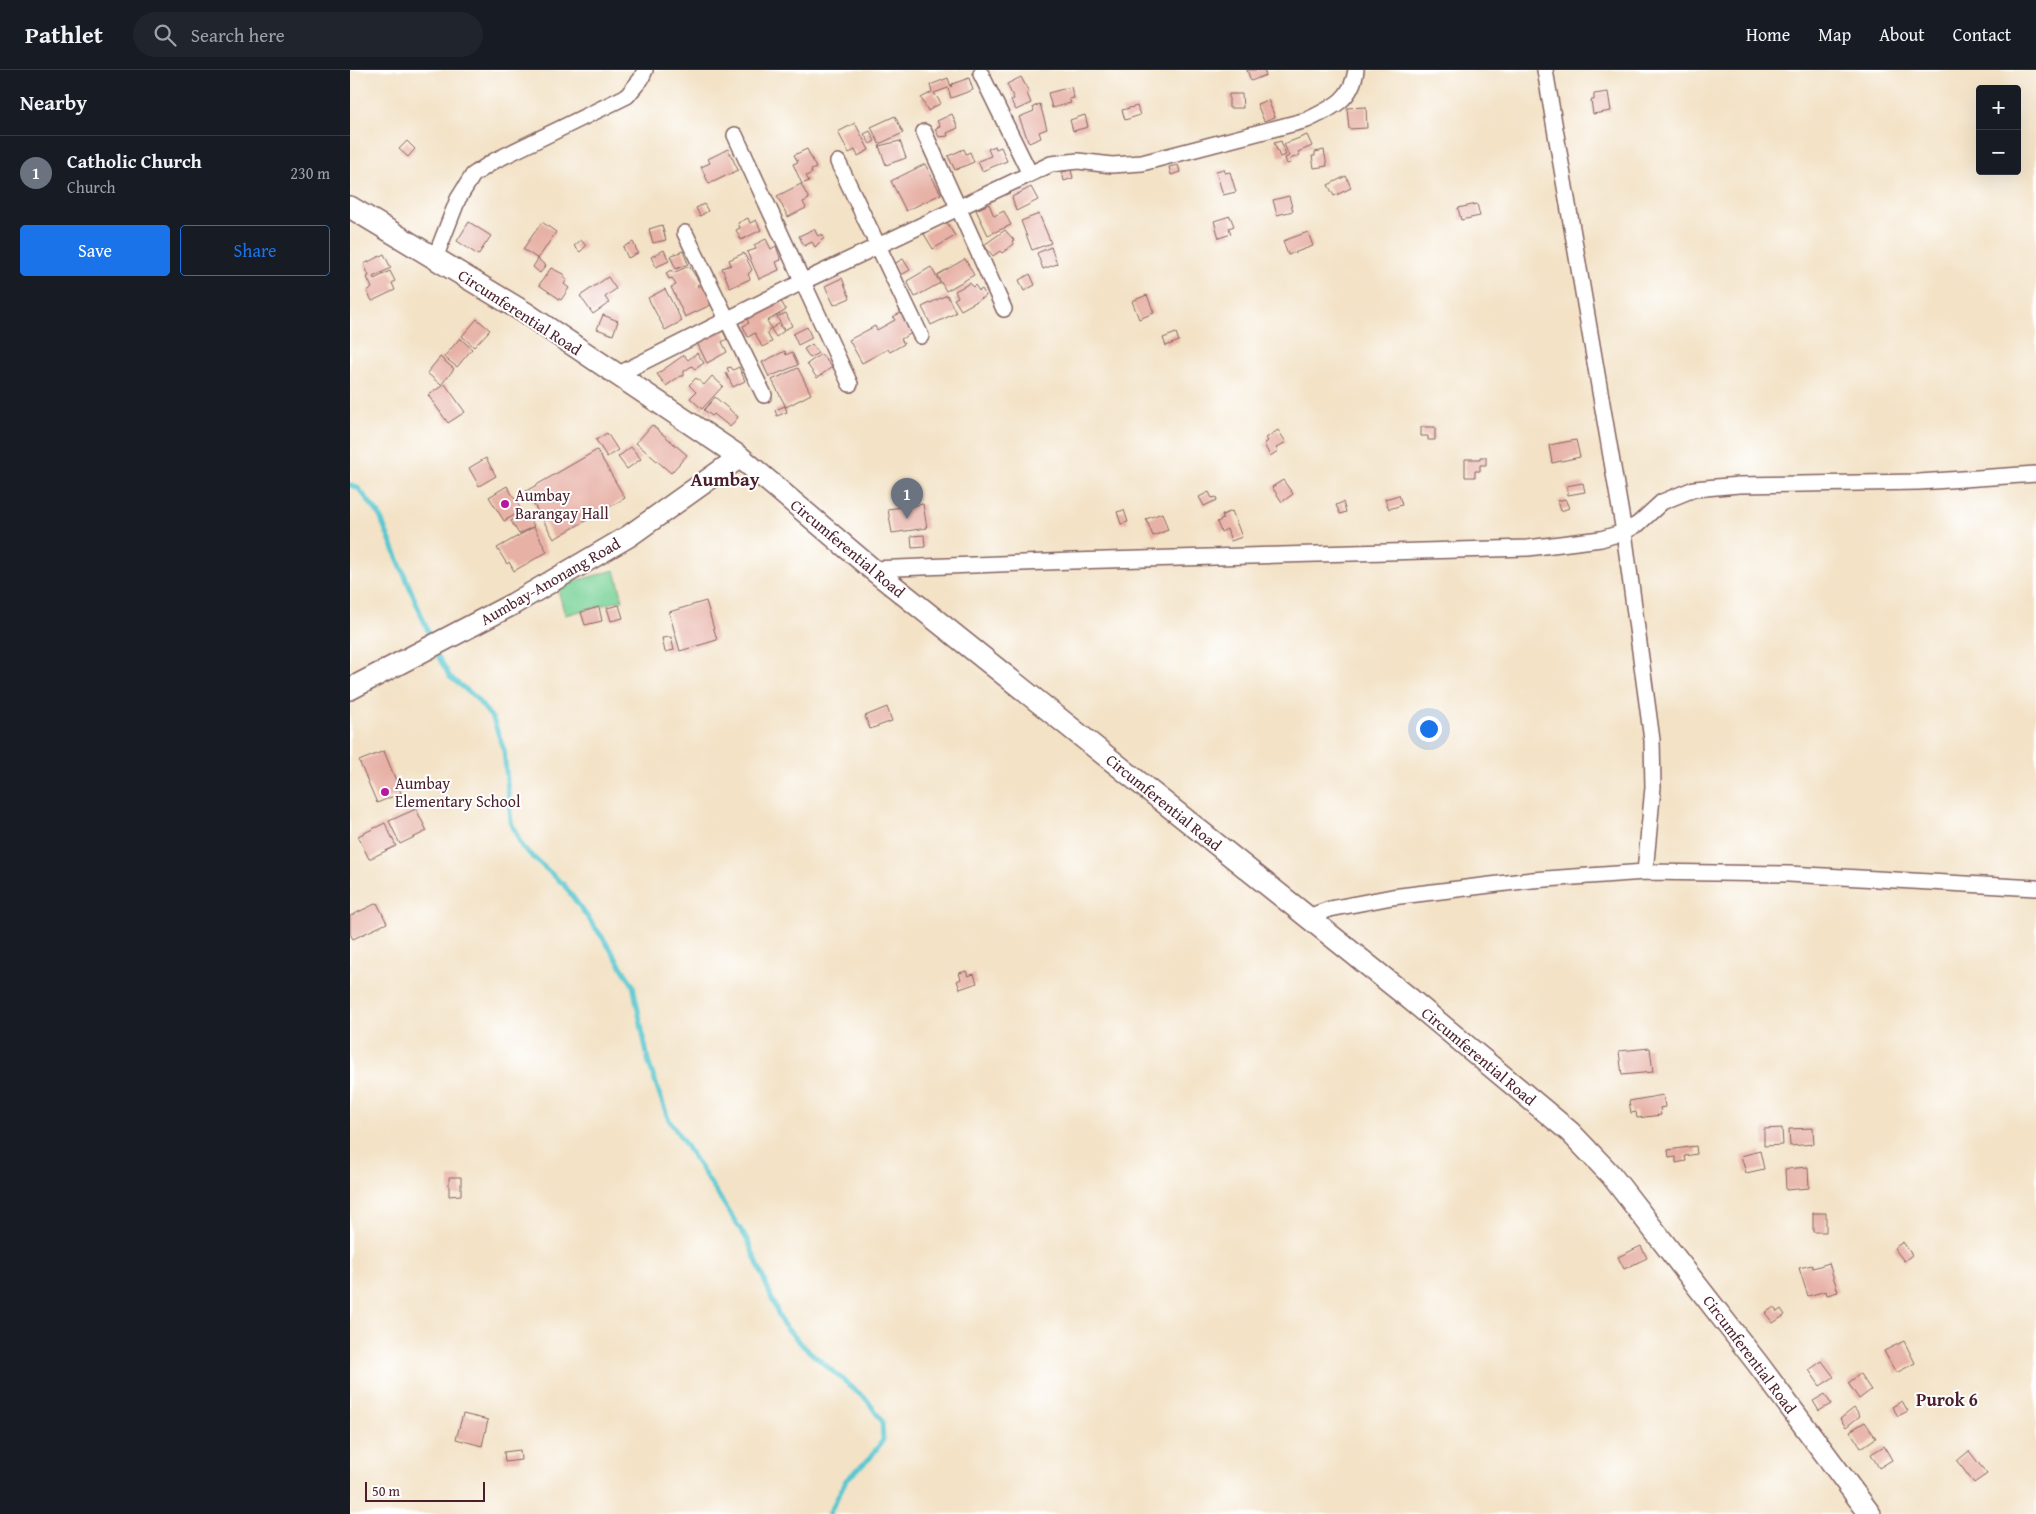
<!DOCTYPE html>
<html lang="en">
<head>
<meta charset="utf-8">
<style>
	body { margin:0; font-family:"Gentium Book Plus",serif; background:#20242c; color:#f1f3f6 }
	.controls { position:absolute; right:15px; top:15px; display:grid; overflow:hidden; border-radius:5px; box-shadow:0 5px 20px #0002 }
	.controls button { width:45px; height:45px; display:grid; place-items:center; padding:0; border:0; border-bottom:1px solid #363941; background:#171b24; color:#f1f3f6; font:25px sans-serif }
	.scale { position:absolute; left:15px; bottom:12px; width:120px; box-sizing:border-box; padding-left:5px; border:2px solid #4a1f2b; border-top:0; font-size:14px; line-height:18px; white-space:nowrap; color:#4a1f2b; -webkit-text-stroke:4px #fff; paint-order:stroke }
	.you { position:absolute; left:1078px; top:658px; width:18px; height:18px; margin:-12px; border:4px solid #fff; border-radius:50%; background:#1a73e8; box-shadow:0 0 0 8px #1a73e833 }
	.badge { display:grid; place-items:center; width:32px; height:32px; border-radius:50%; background:#1a73e8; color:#fff; font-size:16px; font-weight:700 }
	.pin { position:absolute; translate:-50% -41px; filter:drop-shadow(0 1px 2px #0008) }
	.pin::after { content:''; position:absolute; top:26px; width:18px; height:15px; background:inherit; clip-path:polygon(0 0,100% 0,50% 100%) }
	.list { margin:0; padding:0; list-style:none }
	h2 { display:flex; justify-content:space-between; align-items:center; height:65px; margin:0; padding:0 20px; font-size:21px }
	h2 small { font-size:16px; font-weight:400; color:#9ea1a6 }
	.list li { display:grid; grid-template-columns:32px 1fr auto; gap:15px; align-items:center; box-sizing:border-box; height:75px; padding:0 20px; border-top:1px solid #363941 }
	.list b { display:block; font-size:19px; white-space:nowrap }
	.list p { margin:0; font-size:16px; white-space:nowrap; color:#9ea1a6 }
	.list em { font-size:16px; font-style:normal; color:#9ea1a6 }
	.actions { display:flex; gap:10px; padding:15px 20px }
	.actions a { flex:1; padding:11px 0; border:1px solid #1a73e8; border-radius:5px; text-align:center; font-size:18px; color:#1a73e8 }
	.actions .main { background:#1a73e8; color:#fff }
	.icon { flex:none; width:28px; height:28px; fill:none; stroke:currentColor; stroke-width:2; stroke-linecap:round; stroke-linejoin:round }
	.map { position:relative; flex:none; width:1686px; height:1444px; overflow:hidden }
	header { display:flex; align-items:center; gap:30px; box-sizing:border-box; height:70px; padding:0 25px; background:#171b24; border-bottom:1px solid #363941 }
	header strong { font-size:24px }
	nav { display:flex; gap:28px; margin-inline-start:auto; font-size:18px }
	.search { width:350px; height:45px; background:#20242c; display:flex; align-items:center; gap:12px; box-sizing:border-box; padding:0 18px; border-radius:28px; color:#9ea1a6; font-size:19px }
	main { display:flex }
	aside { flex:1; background:#171b24 }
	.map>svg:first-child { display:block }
	.green { fill:#7ad399; stroke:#627962 }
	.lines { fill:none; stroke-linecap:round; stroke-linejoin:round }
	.stream { stroke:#5ac7d0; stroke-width:5 }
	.building { fill:#e7b1a6 }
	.street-casing { stroke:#856361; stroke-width:18 }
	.secondary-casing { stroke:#856361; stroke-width:24 }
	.street { stroke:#fff; stroke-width:15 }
	.secondary { stroke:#fff; stroke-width:21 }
	.poi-dot { fill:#b5179e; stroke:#fff; stroke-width:2 }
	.labels { text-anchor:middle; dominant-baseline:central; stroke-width:4; stroke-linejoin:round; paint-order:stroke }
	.street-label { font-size:16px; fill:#4a1f2b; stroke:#fff }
	.poi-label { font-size:16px; fill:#4a1f2b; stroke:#fff; text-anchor:start }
	.neighbourhood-label { font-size:18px; font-weight:bold; fill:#4a1f2b; stroke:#fff }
	.quarter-label { font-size:19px; font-weight:bold; fill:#4a1f2b; stroke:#fff }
</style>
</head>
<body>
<header>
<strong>Pathlet</strong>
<div class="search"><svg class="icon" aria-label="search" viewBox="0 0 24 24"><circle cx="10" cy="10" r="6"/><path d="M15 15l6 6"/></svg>Search here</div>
<nav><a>Home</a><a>Map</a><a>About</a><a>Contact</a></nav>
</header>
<main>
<aside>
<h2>Nearby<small></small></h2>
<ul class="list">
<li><span class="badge" style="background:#6b7280">1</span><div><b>Catholic Church</b><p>Church</p></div><em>230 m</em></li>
</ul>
<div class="actions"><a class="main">Save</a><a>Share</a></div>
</aside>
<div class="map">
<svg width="1686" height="1444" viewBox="0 0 1686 1444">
	<rect width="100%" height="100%" fill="#fff"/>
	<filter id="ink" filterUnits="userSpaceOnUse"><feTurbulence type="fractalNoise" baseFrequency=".02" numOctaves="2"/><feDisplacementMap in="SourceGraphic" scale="10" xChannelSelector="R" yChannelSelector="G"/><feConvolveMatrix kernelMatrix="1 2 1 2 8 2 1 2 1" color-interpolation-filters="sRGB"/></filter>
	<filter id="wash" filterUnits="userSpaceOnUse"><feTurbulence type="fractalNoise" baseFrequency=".0096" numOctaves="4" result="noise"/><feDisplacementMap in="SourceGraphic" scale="20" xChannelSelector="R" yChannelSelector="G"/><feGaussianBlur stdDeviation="1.12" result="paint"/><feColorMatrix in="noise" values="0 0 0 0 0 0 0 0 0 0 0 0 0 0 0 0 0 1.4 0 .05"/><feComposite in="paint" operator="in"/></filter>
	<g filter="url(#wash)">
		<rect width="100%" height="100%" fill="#f3e2c6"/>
		<path class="green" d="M265,500L273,530L215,545L207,516Z"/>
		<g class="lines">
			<path class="stream" d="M0,415L8,418L29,444L80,566
				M88,586L100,607L124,626L143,649L154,680L161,752L172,777L214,815L255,871L283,915L299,994L318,1048L398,1171L432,1253L454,1277L517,1330L532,1351L533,1370L520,1388L496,1410L479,1444"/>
		</g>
		<g id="blocks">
			<path class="building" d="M897,0H914L916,5L901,11Z
				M671,7L679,22L677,23L681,33L666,40L661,31L664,29L657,14Z
				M598,8L601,17L602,14L619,8L623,20L601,28L598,18L584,23L591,33L578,41L571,28L582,22L580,15Z
				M721,17L724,28L719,29L721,33L702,38L698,23Z
				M1258,22L1261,41L1243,44L1241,30H1244V24Z
				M879,24H892L893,38H879Z
				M918,30L925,47L914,51L907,34Z
				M690,34L697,59L689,62L691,68L679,73L669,47L684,41L683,37Z
				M787,36L790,45L775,50L772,40Z
				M1016,37L1017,58L999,59L997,38Z
				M602,44L608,58L597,63L598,66L589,67L585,59L590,56L587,51Z
				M735,45L738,57L723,61L720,50Z
				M545,46L553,63L529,74L521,57Z
				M505,53L519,80L508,86L505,80L499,83L488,62Z
				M520,61L525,71L520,74L514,64Z
				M957,65L962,76L948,82L950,85L940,89L941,93L937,94L935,88L939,86L934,74Z
				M57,71L65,79L58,87L49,79Z
				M550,71L556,88L536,95L529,76Z
				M931,71L936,85L930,87L924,73Z
				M645,76L646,79L651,77L657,91L632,101L628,91L641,86L638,79Z
				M378,79L388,100L359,114L351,97L360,93L358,89Z
				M457,79L466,98L461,100L462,103L456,106L459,111L452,114L443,94L448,92L444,85Z
				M614,79L616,84L620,82L624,92L605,100L598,86Z
				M974,80L977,96L964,98L962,86H965V82Z
				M575,94L591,124L556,141L541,111Z
				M828,95L830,102L821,105L819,97Z
				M874,99L875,103L880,102L886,122L873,125L866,101Z
				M721,100L723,108L714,111L712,102Z
				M996,106L1001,118L984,126L978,115Z
				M451,114L459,129L453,132L456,138L438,147L427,126Z
				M681,117L688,130L666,141L662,127Z
				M939,126L943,141L927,145L923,130Z
				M354,134L358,141L350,146L346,138Z
				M639,134L644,146L654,141L661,155L638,165L626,140Z
				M1127,134L1130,146L1111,150L1108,138Z
				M689,144L701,173L682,180L671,151Z
				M880,146L884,156L879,158L881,164L869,168L864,151Z
				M398,148L400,153L406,150L411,160L391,170L386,160L390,158L388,153Z
				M596,151L605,166L583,179L574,164Z
				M119,152L141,166L128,185L107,171Z
				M192,152L206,162L188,189L173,179Z
				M312,155L316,170L303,173L299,159Z
				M464,159L468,166L472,164L474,168L465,177L462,172L454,176L449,166Z
				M655,160L664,170L662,171L664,174L652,183L650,181L643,186L634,175Z
				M958,162L963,176L938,185L933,171Z
				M416,169L421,179L426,176L431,190L426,192L429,200L409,209L397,182L406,179L404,175Z
				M231,170L236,176L230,182L224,176Z
				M283,172L288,183L278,188L273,177Z
				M701,177L707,194L693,199L687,183Z
				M314,180L319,191L306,197L301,187Z
				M333,181L338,194L326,199L320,186Z
				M394,183L402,200L398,204L400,209L380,218L372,198L381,195L379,190Z
				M34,184L41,198L23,207L24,209L40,201L45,211L42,213L45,220L22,231L17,221L22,218L17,207L19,206L14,194Z
				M188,189L196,196L190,203L183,197Z
				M553,189L560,200L549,206L544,194Z
				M615,189L624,205L596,221L587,205Z
				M339,196L350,213L347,215L348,217L354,214L363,234L335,247L321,217L326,215L322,208L319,209L316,203L321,200L323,203Z
				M581,197L590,213L565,227L557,211Z
				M201,198L215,205L213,207L217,210L214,214L219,218L211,230L189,215Z
				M680,204L685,215L674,221L669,210Z
				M258,207L266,219L255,227L259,233L243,244L230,226Z
				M492,208L500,228L484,235L475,216Z
				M620,213L623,217L625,215L629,221L632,219L636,226L611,240L604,229L608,227L605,221Z
				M315,219L332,251L315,260L298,228Z
				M597,225L606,243L581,255L572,237Z
				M797,225L804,243L789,249L782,231Z
				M428,226L436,240L417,251L421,257L417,263L422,272L412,277L405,263L398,267L393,256L399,253L395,246Z
				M552,242L564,262L551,269L554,274L540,282L538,279L512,293L499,270L525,256L527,260L545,250L543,247Z
				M436,243L442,256L434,260L427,247Z
				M253,245L268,251L263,265L247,259Z
				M127,249L140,260L124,277L112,266Z
				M428,254L434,261L426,267L421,259Z
				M457,257L462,268L448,275L443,264Z
				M372,259L377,269L372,272L377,282L357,293L345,269Z
				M826,263L829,271L816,276L813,268Z
				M110,268L122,279L107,297L94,287Z
				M462,274L468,283L460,288L454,279Z
				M435,281L436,285L442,282L448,295L419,307L412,292Z
				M347,283L354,293L345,299L342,296L334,301V306H330L316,316L307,304L334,285L338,290Z
				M471,284L482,297L467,308L457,294Z
				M90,287L104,299L91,315L77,303Z
				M381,297L383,300L389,297L395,311L383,317L376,303L379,302L377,298Z
				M448,298L461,324L436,337L422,310Z
				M362,306L373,316L352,339L340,328L346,322L339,315L346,308L354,315Z
				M95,314L115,342L98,353L78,325Z
				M365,327L388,347L380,357L364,344L362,346L354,340Z
				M435,336L437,342L427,346L425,340Z
				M302,355L337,385L321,403L286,373Z
				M1071,357H1085V370H1078V366H1071Z
				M928,360L936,372L926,378L928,381L920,386L914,374L918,371L916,368Z
				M257,363L268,380L257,387L246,370Z
				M1226,370L1230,387L1202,393L1199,375Z
				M281,377L291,389L277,399L268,387Z
				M247,380L275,428L204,469L176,421Z
				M1130,387H1136V395H1130V401H1125V407H1115V389H1130Z
				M136,388L146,406L129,416L119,398Z
				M933,410L943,424L932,432L922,417Z
				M1233,413L1235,422L1218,425L1216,416Z
				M157,416L172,441L154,451L139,427Z
				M859,422L862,428L866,427L867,430L854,436L849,427Z
				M1049,425L1052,435L1039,439L1035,429Z
				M1215,429L1219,438L1211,441L1208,431Z
				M993,432L996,442L990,444L986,435Z
				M573,434L577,458L542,463L538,439Z
				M774,440L778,452L771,454L767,442Z
				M882,441L892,467L881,471L877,459L871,462L867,452L873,449L872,445Z
				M176,442L184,456L169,464L161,451Z
				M812,443L818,460L803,466L796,449Z
				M184,457L197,482L164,501L159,492L157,494L147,478Z
				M574,465L575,477L562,478L561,466Z
				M356,531L367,570L330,581L319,542Z
				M269,535L273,548L261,551L257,538Z
				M249,537L252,551L235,555L231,542Z
				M321,567L324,580L315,582L312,568Z
				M537,637L542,651L520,659L515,646Z
				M34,681L51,723L27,733L9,691Z
				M66,739L77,761L50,774L39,751Z
				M35,753L46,776L19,789L8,766Z
				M27,833L37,853L3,869L0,864V846Z
				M616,901L618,906L624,904L627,913L610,919L607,911L611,909L609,903Z
				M1300,978L1303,1002L1272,1005L1269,981Z
				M1313,1025L1315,1037L1310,1038L1311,1045L1287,1048L1286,1042L1281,1043L1279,1031Z
				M1432,1058L1433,1075L1414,1076V1059Z
				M1463,1058L1464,1074L1440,1076L1439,1059Z
				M1346,1076L1347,1084L1335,1086L1336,1091L1326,1093V1087L1319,1088L1318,1080Z
				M1410,1081L1414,1099L1396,1103L1391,1086Z
				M1458,1097L1459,1118L1436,1120L1435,1099Z
				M99,1107H111V1125L99,1126Z
				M1463,1143H1476V1162H1463Z
				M1553,1172L1562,1185L1554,1191L1544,1178Z
				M1291,1176L1297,1188L1274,1199L1268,1187Z
				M1479,1193L1488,1222L1477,1225L1476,1221L1458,1226L1449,1198L1462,1195L1463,1198Z
				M1424,1237L1427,1242L1431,1239L1435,1245L1423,1253L1415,1243Z
				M1554,1271L1565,1293L1546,1303L1534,1281Z
				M1472,1291L1484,1307L1470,1316L1459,1300Z
				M1510,1304L1521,1320L1509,1329L1498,1313Z
				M1475,1324L1481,1334L1469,1341L1463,1331Z
				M1552,1331L1558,1341L1548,1346L1542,1337Z
				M1504,1338L1510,1346L1496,1357L1490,1349Z
				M113,1344L138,1350L132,1376L106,1369Z
				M1515,1352L1526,1368L1511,1378L1500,1361Z
				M1534,1376L1542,1390L1529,1398L1521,1384Z
				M170,1380L171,1390L155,1392L154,1382Z
				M1619,1381L1637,1404L1624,1413L1607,1391Z"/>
		</g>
	</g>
	<g filter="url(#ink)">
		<use href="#blocks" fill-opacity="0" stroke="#856361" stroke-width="1"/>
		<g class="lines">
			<g class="street-casing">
				<path id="street" d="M1195,0L1274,462L1302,670L1303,717L1295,802
					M631,4L680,104
					M574,62L654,239
					M385,65L500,314
					M488,92L571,266
					M335,163L414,325
					M85,188L108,129L123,105L144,91L277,26L291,9L295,0
					M267,305L452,212L701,94L728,91L762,95L792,93L957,50C982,38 1002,30 1006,0
					M522,499L722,491L1178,478L1251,469L1274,462L1288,454L1312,432L1344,419L1389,415L1569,412L1686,404
					M958,847L980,839L1042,827L1182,810L1295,802L1439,804L1686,818"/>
			</g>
			<g class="secondary-casing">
				<path id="secondary" d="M0,137L174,242L390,387L522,499L1059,928L1220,1062L1261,1105L1408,1294L1520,1444
					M0,619L163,534L279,466L390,387"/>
			</g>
			<use href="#street" class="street"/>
			<use href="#secondary" class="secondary"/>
		</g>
	</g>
	<g class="poi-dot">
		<circle cx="155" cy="434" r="5"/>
		<circle cx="35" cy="722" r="5"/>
	</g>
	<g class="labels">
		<g class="street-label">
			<text transform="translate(170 242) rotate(33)">Circumferential Road</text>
			<text transform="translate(498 478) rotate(40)">Circumferential Road</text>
			<text transform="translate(200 511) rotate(-30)">Aumbay-Anonang Road</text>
			<text transform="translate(814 732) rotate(39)">Circumferential Road</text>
			<text transform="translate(1129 986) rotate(40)">Circumferential Road</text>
			<text transform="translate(1400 1284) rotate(53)">Circumferential Road</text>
		</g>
		<g class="poi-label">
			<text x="165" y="425">Aumbay<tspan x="165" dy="18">Barangay Hall</tspan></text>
			<text x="45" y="713">Aumbay<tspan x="45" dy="18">Elementary School</tspan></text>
		</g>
		<g class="neighbourhood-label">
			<text x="1597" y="1329">Purok 6</text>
		</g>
		<g class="quarter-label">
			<text x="375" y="409">Aumbay</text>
		</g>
	</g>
</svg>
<div class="controls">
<button>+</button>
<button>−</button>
</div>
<div class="scale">50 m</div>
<div class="you"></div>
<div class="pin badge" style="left:557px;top:449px;background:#6b7280">1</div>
</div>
</main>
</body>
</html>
